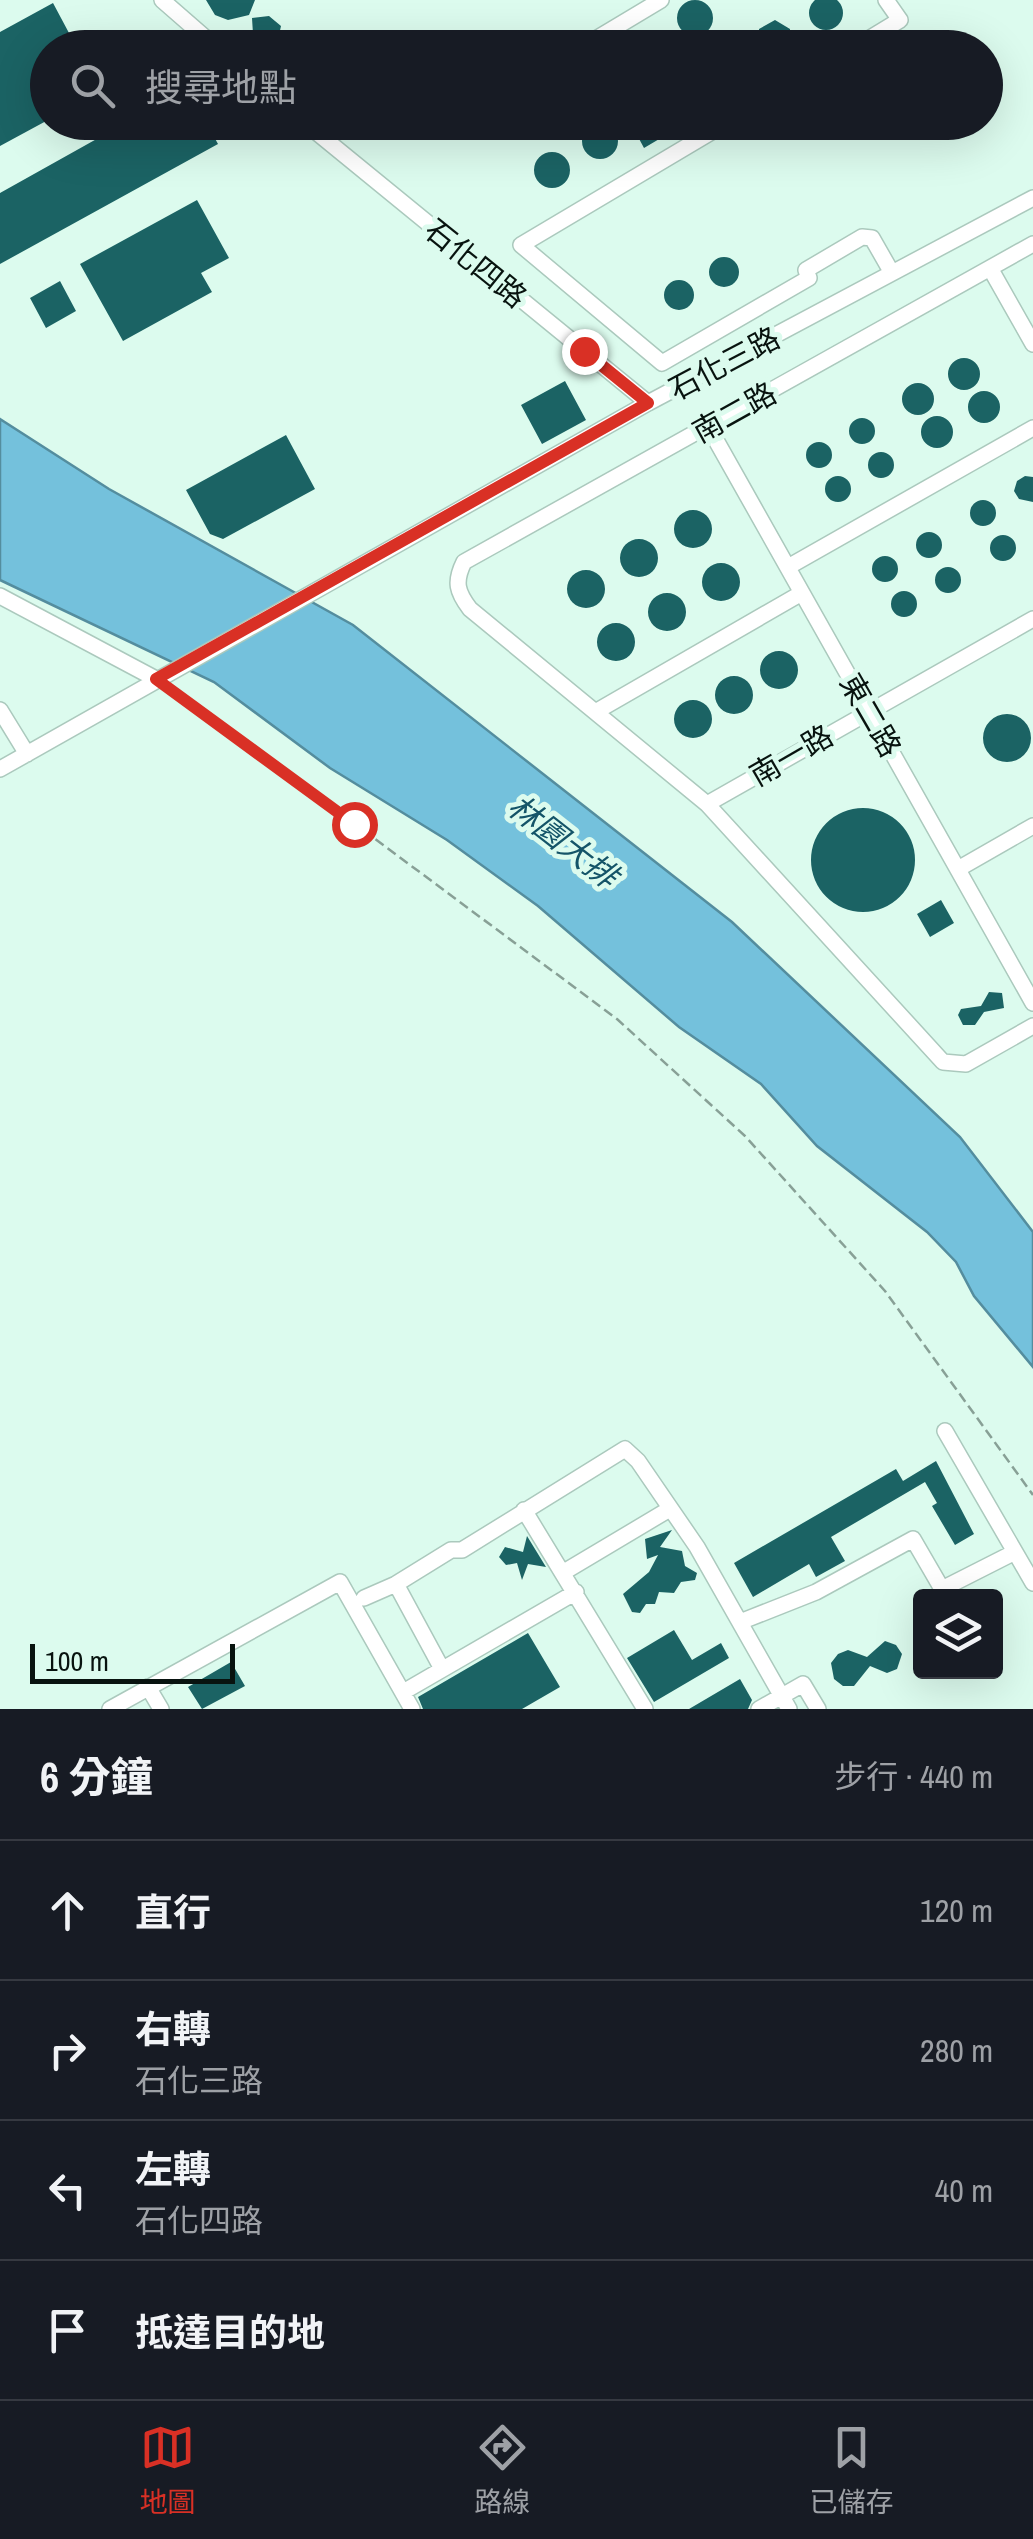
<!DOCTYPE html>
<html lang="zh-TW">
<head>
<meta charset="utf-8">
<style>
	body { margin:0; font-family:"Archivo Narrow","Noto Sans TC",sans-serif; background:#20242c; color:#f1f3f6 }
	.controls { position:absolute; right:30px; bottom:30px; display:grid; overflow:hidden; border-radius:10px; box-shadow:0 10px 40px #0002 }
	.controls button { width:90px; height:90px; display:grid; place-items:center; padding:0; border:0; border-bottom:2px solid #363941; background:#171b24; color:#f1f3f6; font:50px sans-serif }
	.scale { position:absolute; left:30px; bottom:25px; width:205px; box-sizing:border-box; padding-left:10px; border:5px solid #08130f; border-top:0; font-size:28px; line-height:35px; white-space:nowrap; color:#08130f; -webkit-text-stroke:8px #dcfbee; paint-order:stroke }
	.stop { position:absolute; width:30px; height:30px; margin:-22px; border:8px solid #d93025; border-radius:50%; background:#fff }
	.stop.end { background:#d93025; border-color:#fff; box-shadow:0 2px 10px #0008 }
	.list { margin:0; padding:0; list-style:none }
	h2 { display:flex; justify-content:space-between; align-items:center; height:130px; margin:0; padding:0 40px; font-size:42px }
	h2 small { font-size:32px; font-weight:400; color:#9ea1a6 }
	.list li { display:grid; grid-template-columns:65px 1fr auto; gap:30px; align-items:center; box-sizing:border-box; height:140px; padding:0 40px; border-top:2px solid #363941 }
	.list b { display:block; font-size:38px; white-space:nowrap }
	.list p { margin:0; font-size:32px; white-space:nowrap; color:#9ea1a6 }
	.list em { font-size:32px; font-style:normal; color:#9ea1a6 }
	.icon { flex:none; width:55px; height:55px; fill:none; stroke:currentColor; stroke-width:2; stroke-linecap:round; stroke-linejoin:round }
	.map { position:relative; flex:none; width:1033px; height:1709px; overflow:hidden }
	.search { position:absolute; background:#171b24; box-shadow:0 10px 40px #0002; left:30px; right:30px; top:30px; height:110px; display:flex; align-items:center; gap:25px; box-sizing:border-box; padding:0 35px; border-radius:55px; color:#9ea1a6; font-size:38px }
	.sheet { height:690px; background:#171b24 }
	nav { display:flex; justify-content:space-around; align-items:center; box-sizing:border-box; height:140px; border-top:2px solid #363941; background:#171b24; font-size:28px; color:#9ea1a6 }
	nav a { display:grid; justify-items:center; gap:5px }
	nav .on { color:#d93025 }
	.map>svg:first-child { display:block }
	.water { fill:#74c1dc; stroke:#548d9e; stroke-width:2.5 }
	.building { fill:#1b6364 }
	.lines { fill:none; stroke-linecap:round; stroke-linejoin:round }
	.minor-casing { stroke:#abc9bd; stroke-width:18 }
	.path { stroke:#88a096; stroke-width:2.5; stroke-dasharray:10 5; stroke-linecap:butt }
	.minor { stroke:#fff; stroke-width:15 }
	.route { stroke:#d93025; stroke-width:12 }
	.labels { text-anchor:middle; dominant-baseline:central; stroke-width:10; stroke-linejoin:round; paint-order:stroke }
	.street-label { font-size:30px; fill:#08130f; stroke:#dcfbee }
	.water-label { font-size:32px; font-style:italic; fill:#145468; stroke:#dcfbee }
</style>
</head>
<body>
<div class="map">
<svg width="1033" height="1709" viewBox="0 0 1033 1709">
	<rect width="100%" height="100%" fill="#dcfbee"/>
	<path class="water" d="M0,419L109,489L353,625L732,922L960,1137L1033,1232V1367L974,1296L956,1262L927,1232L817,1146L761,1084L679,1027L538,906L447,840L330,768L214,682L0,580Z"/>
	<path class="building" d="M809 13a17 17 0 1 1 34 0a17 17 0 1 1-34 0Z
		M206,0H255L249,15L228,20L215,15Z
		M677 18a18 18 0 1 1 36 0a18 18 0 1 1-36 0Z
		M53,3L77,48H48V120L0,146V32Z
		M269,16L281,26L276,48H265L253,34L252,18Z
		M775,20L790,29V48H759V29Z
		M127,122H206L218,144L0,264V193Z
		M507,122H544L535,139L525,140L514,136Z
		M630,122H688L644,148Z
		M582 141a18 18 0 1 1 36 0a18 18 0 1 1-36 0Z
		M534 170a18 18 0 1 1 36 0a18 18 0 1 1-36 0Z
		M197,200L229,258L201,273L212,292L123,341L80,264Z
		M709 272a15 15 0 1 1 30 0a15 15 0 1 1-30 0Z
		M664 295a15 15 0 1 1 30 0a15 15 0 1 1-30 0Z
		M60,281L76,311L46,328L30,298Z
		M948 374a16 16 0 1 1 32 0a16 16 0 1 1-32 0Z
		M565,381L586,420L542,444L521,405Z
		M902 399a16 16 0 1 1 32 0a16 16 0 1 1-32 0Z
		M968 407a16 16 0 1 1 32 0a16 16 0 1 1-32 0Z
		M921 432a16 16 0 1 1 32 0a16 16 0 1 1-32 0Z
		M849 431a13 13 0 1 1 26 0a13 13 0 1 1-26 0Z
		M286,435L315,489L223,539L210,534L186,490Z
		M806 455a13 13 0 1 1 26 0a13 13 0 1 1-26 0Z
		M868 465a13 13 0 1 1 26 0a13 13 0 1 1-26 0Z
		M1025,476L1033,477V502L1019,499L1014,491L1017,481Z
		M825 489a13 13 0 1 1 26 0a13 13 0 1 1-26 0Z
		M970 513a13 13 0 1 1 26 0a13 13 0 1 1-26 0Z
		M674 529a19 19 0 1 1 38 0a19 19 0 1 1-38 0Z
		M916 545a13 13 0 1 1 26 0a13 13 0 1 1-26 0Z
		M990 548a13 13 0 1 1 26 0a13 13 0 1 1-26 0Z
		M620 558a19 19 0 1 1 38 0a19 19 0 1 1-38 0Z
		M872 569a13 13 0 1 1 26 0a13 13 0 1 1-26 0Z
		M702 582a19 19 0 1 1 38 0a19 19 0 1 1-38 0Z
		M935 580a13 13 0 1 1 26 0a13 13 0 1 1-26 0Z
		M567 589a19 19 0 1 1 38 0a19 19 0 1 1-38 0Z
		M891 604a13 13 0 1 1 26 0a13 13 0 1 1-26 0Z
		M648 612a19 19 0 1 1 38 0a19 19 0 1 1-38 0Z
		M597 642a19 19 0 1 1 38 0a19 19 0 1 1-38 0Z
		M760 670a19 19 0 1 1 38 0a19 19 0 1 1-38 0Z
		M715 695a19 19 0 1 1 38 0a19 19 0 1 1-38 0Z
		M674 719a19 19 0 1 1 38 0a19 19 0 1 1-38 0Z
		M983 738a24 24 0 1 1 48 0a24 24 0 1 1-48 0Z
		M811 860a52 52 0 1 1 104 0a52 52 0 1 1-104 0Z
		M941,900L954,923L930,937L917,914Z
		M989,992L1002,993L1004,1008L984,1012L975,1025H963L958,1015L961,1009L981,1006Z
		M936,1461L974,1534L955,1545L932,1506L937,1503L925,1482L831,1537L845,1561L816,1577L809,1564L753,1597L734,1563L896,1469L903,1481Z
		M672,1530L660,1547L682,1551L685,1566L697,1573L695,1580L681,1582L674,1593L659,1592L655,1604H646L640,1613L632,1612L623,1594L649,1572L658,1555L647,1559L645,1539Z
		M527,1536L546,1567L528,1564L522,1580L517,1563L506,1565L499,1557L505,1547L523,1552Z
		M674,1630L692,1660L721,1643L729,1658L654,1702L627,1658Z
		M528,1633L560,1687L522,1709H423L418,1697Z
		M885,1641L896,1645L902,1654L897,1669L887,1673L870,1666L854,1686H843L834,1679L831,1663L838,1654L848,1650L867,1657Z
		M231,1662L245,1686L202,1709L188,1687Z
		M740,1679L752,1700L748,1709H689Z"/>
	<g class="lines">
		<g class="minor-casing">
			<path id="minor" d="M162,0L217,48
				M591,42L661,0
				M854,48L900,20L886,0
				M304,122L648,403
				M728,122L521,245L662,363L809,278L806,270L862,237L872,238L892,273
				M1033,244L464,562C454,582 457,592 470,609L707,804L943,1062L966,1064L1033,1026
				M990,268L1033,344
				M708,426L1033,1003
				M788,567L1033,428
				M0,596L156,679
				M0,710L27,754
				M597,711L800,594
				M0,769L648,403L1033,198
				M707,804L1033,619
				M958,869L1033,826
				M945,1431L1033,1583
				M524,1510L645,1709
				M564,1572L668,1510
				M364,1598L396,1584
				M740,1622L816,1592L913,1539L942,1589L1015,1552
				M442,1669L396,1584L451,1550H462L625,1449L638,1461L697,1547L789,1709
				M148,1687L161,1709
				M405,1691L576,1592
				M110,1709L340,1582L412,1709
				M759,1709L803,1684L818,1709"/>
		</g>
		<path class="path" d="M171,687L617,1019L745,1136L885,1291L1033,1495"/>
		<use href="#minor" class="minor"/>
	</g>
	<g class="lines">
		<path class="route" d="M354,824L156,679L648,403L584,351"/>
	</g>
	<g class="labels">
		<g class="street-label">
			<text transform="translate(476 263) rotate(39)">石化四路</text>
			<text transform="translate(724 363) rotate(-28)">石化三路</text>
			<text transform="translate(734 412) rotate(-29)">南二路</text>
			<text transform="translate(871 715) rotate(60)">東二路</text>
			<text transform="translate(791 755) rotate(-30)">南一路</text>
		</g>
		<g class="water-label">
			<text transform="translate(563 841) rotate(38)">林園大排</text>
		</g>
	</g>
</svg>
<div class="controls">
<button><svg class="icon" aria-label="layers" viewBox="0 0 24 24"><path d="M12 4l9 5-9 5-9-5zM3 14l9 5 9-5"/></svg></button>
</div>
<div class="scale">100 m</div>
<div class="stop" style="left:354px;top:824px"></div>
<div class="stop end" style="left:584px;top:351px"></div>
<div class="search"><svg class="icon" aria-label="search" viewBox="0 0 24 24"><circle cx="10" cy="10" r="6"/><path d="M15 15l6 6"/></svg>搜尋地點</div>
</div>
<section class="sheet">
<h2>6 分鐘<small>步行 · 440 m</small></h2>
<ul class="list">
<li><svg class="icon" aria-label="ahead" viewBox="0 0 24 24"><path d="M12 20V5M6 11l6-6 6 6"/></svg><div><b>直行</b></div><em>120 m</em></li>
<li><svg class="icon" aria-label="right" viewBox="0 0 24 24"><path d="M7 20v-9h11M14 6l5 5-5 5"/></svg><div><b>右轉</b><p>石化三路</p></div><em>280 m</em></li>
<li><svg class="icon" aria-label="left" viewBox="0 0 24 24"><path d="M17 20v-9H6M10 6l-5 5 5 5"/></svg><div><b>左轉</b><p>石化四路</p></div><em>40 m</em></li>
<li><svg class="icon" aria-label="arrive" viewBox="0 0 24 24"><path d="M6 21V4h12l-3 4 3 4H6"/></svg><div><b>抵達目的地</b></div></li>
</ul>
</section>
<nav>
<a class="on"><svg class="icon" aria-label="map" viewBox="0 0 24 24"><path d="M3 6l6-2 6 2 6-2v14l-6 2-6-2-6 2zM9 4v14M15 6v14"/></svg>地圖</a>
<a><svg class="icon" aria-label="directions" viewBox="0 0 24 24"><path d="M12 3l9 9-9 9-9-9zM9 14v-3h6M13 9l2 2-2 2"/></svg>路線</a>
<a><svg class="icon" aria-label="saved" viewBox="0 0 24 24"><path d="M7 4h10v16l-5-4-5 4z"/></svg>已儲存</a>
</nav>
</body>
</html>
